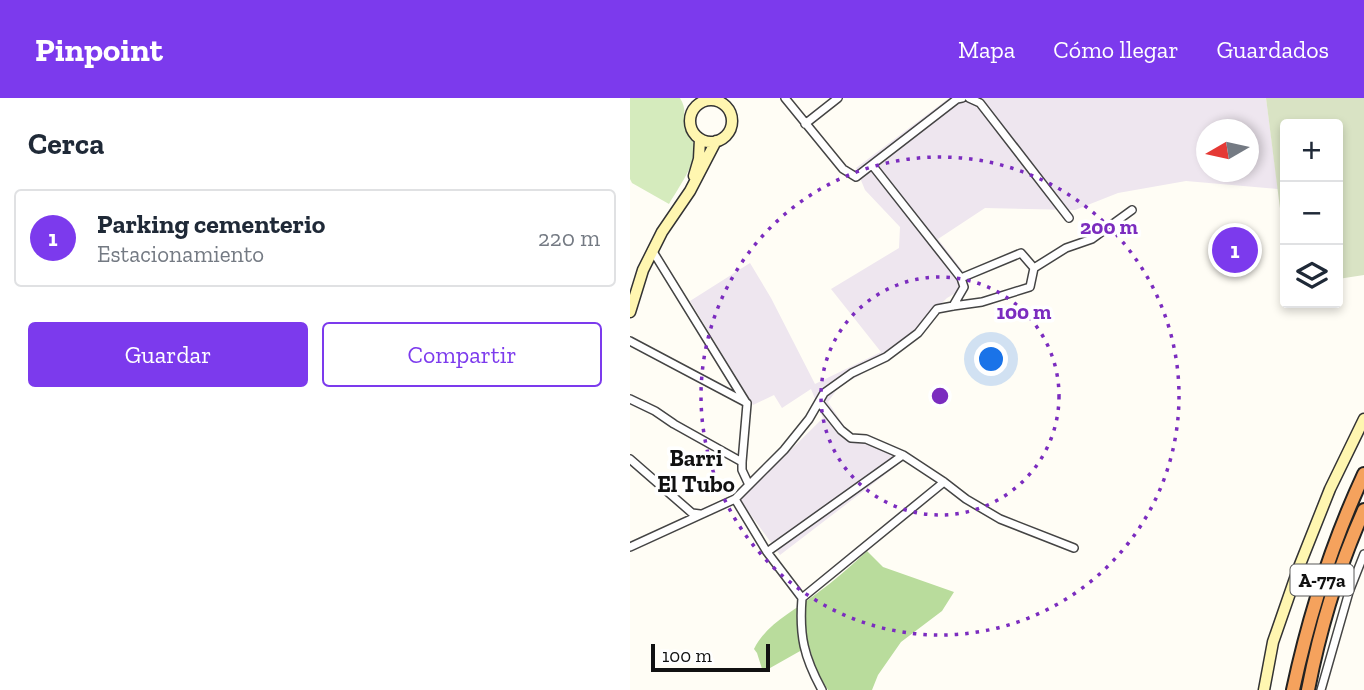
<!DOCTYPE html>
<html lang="es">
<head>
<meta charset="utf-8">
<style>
	body { margin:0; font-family:"Zilla Slab",serif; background:#f6f6f7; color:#1f2937 }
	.controls { position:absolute; right:21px; top:21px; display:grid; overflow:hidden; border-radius:7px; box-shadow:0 4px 10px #0003 }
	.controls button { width:63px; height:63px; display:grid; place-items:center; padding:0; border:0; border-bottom:2px solid #e0e1e3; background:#fff; color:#1f2937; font:35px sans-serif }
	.compass { position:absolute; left:566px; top:21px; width:63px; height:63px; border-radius:50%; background:#fff; box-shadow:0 4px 10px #0003; rotate:261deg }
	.scale { position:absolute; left:21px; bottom:18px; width:119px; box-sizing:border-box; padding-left:7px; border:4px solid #111; border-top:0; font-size:19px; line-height:24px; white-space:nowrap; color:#111; -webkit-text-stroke:5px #fff; paint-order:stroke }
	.you { position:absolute; left:362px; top:262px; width:24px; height:24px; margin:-18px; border:5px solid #fff; border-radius:50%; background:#1a73e8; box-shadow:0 0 0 10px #1a73e833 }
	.badge { display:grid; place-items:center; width:46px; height:46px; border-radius:50%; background:#7c3aed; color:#fff; font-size:23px; font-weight:700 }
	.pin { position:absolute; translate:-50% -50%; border:4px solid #fff; box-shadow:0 2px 7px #0006 }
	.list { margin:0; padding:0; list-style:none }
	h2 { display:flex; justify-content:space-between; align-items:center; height:91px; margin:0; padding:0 28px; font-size:30px }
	h2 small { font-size:23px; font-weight:400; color:#747a83 }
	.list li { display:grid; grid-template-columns:46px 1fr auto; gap:21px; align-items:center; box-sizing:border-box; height:98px; margin:0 14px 14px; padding:0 14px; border:2px solid #e0e1e3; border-radius:7px }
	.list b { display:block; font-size:26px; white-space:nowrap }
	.list p { margin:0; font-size:23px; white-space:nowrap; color:#747a83 }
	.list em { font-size:23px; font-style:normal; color:#747a83 }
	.actions { display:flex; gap:14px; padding:21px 28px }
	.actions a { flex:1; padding:16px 0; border:2px solid #7c3aed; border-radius:7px; text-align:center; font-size:24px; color:#7c3aed }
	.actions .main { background:#7c3aed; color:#fff }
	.icon { flex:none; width:38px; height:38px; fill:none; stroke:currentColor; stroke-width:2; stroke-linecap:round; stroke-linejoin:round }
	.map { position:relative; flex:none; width:734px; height:592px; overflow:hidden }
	header { display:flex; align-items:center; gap:42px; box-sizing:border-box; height:98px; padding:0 35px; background:#7c3aed; color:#fff }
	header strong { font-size:33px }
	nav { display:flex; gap:38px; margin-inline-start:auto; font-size:24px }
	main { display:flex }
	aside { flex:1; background:#fff }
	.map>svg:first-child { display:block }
	.industrial { fill:#eee6ef; fill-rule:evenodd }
	.green { fill:#d5ebbd }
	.forest { fill:#b9dc9c }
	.cemetery { fill:#d9e3c4 }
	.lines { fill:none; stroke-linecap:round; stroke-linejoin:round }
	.street-casing { stroke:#444; stroke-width:10 }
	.secondary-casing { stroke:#333; stroke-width:13 }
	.highway-casing { stroke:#222; stroke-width:16 }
	.street { stroke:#fff; stroke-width:7 }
	.secondary { stroke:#fff6b0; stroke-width:10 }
	.highway { stroke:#f5a25d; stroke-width:12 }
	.ring { fill:none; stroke:#7b2cbf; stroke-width:3.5; stroke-dasharray:3.5 7 }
	.labels { text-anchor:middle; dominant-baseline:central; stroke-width:7; stroke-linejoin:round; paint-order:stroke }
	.shield { fill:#fff; stroke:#585858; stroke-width:2 }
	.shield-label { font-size:19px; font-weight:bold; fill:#111 }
	.neighbourhood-label { font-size:23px; font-weight:bold; fill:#111; stroke:#fff }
	.centre { fill:#7b2cbf; stroke:#fff; stroke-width:3.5 }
	.ring-label { font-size:21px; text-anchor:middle; font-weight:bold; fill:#7b2cbf; stroke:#fff; stroke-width:7; stroke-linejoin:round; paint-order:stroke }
</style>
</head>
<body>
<header>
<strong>Pinpoint</strong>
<nav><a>Mapa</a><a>Cómo llegar</a><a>Guardados</a></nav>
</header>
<main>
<aside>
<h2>Cerca<small></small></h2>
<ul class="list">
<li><span class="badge">1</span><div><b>Parking cementerio</b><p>Estacionamiento</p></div><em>220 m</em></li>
</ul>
<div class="actions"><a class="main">Guardar</a><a>Compartir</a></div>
</aside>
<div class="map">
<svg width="734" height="592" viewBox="0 0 734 592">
	<rect width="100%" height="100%" fill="#fffdf5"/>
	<path class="industrial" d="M319,0H636L648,91L556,83L488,95L445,112L355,110L308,141L339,181L329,193L317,200L274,242L229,278L210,287L198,304L219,335L274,362L150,457L110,402L193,320L181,291L152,310L144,297L123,307L60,203L120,165L141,200L185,286L251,254L201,191L269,150L270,129L235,92L226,70ZM576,32H618V74H576Z"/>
	<path class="green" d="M0,0H50C57,12 53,15 55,26C56,34 62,39 64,46C69,62 47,92 39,106L2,85L0,81Z"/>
	<path class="forest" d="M237,453L253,469L324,494L312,513L271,544L248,577L242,592H198L187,574L179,548L133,574L127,555L124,551C137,525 163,514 186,496C204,483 221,468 237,453Z"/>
	<path class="cemetery" d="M636,0H734V177L708,181V26H655V150Z"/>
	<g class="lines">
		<g class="street-casing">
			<path id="street" d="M155,0L213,71L226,79L327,1L332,0
				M339,0L350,5L439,120
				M175,26L208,0
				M22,152L117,306L112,364V372L119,387
				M404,170L436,150L462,141L502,112
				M323,208L334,189L331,180
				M0,243L117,305
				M0,301L25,313L44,326L112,364
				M189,304L211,332L221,340L236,341L273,357L314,384L336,401L370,421L444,450
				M0,361L62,415L70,416
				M105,401L137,454L172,500
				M0,449L105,401L154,352L179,321L194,295L222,275L256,259L288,235L307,211L323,208L352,204L400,189L404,170L391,155L331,180L242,67
				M137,454L273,357
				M172,500L314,384
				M172,500C169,538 174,559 192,592
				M691,592L719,494L734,456"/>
		</g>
		<g class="secondary-casing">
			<path id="secondary" d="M60 23a21 21 0 1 1 42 0a21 21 0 1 1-42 0Z
				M64,78L69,61L70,41
				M0,214L13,172L32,134L60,93L86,43
				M634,592L643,544L669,469L700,391L734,321"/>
		</g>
		<g class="highway-casing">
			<path id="highway" d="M663,592C679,517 702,445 734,376
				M678,592C690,530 708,470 734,412"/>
		</g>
		<use href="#street" class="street"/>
		<use href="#secondary" class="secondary"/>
		<use href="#highway" class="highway"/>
	</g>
	<g class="ring">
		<circle cx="310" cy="298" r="119"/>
		<circle cx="310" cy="298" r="239"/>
	</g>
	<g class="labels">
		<rect class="shield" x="660.5" y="466.5" width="63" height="31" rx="5"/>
		<g class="shield-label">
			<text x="692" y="482">A-77a</text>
		</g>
		<g class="neighbourhood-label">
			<text x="66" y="360">Barri<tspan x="66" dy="26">El Tubo</tspan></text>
		</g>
	</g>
	<circle cx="310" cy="298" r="10" class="centre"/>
	<g class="ring-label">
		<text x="479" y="136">200 m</text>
		<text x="394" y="221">100 m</text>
	</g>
</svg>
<div class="controls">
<button>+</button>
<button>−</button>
<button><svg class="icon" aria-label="layers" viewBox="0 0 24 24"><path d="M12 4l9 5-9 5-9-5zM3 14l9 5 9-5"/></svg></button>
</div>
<svg class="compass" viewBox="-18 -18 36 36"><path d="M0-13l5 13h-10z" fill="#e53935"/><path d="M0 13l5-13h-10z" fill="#747a83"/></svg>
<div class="scale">100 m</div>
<div class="you"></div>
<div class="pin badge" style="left:605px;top:152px">1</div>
</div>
</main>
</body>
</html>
